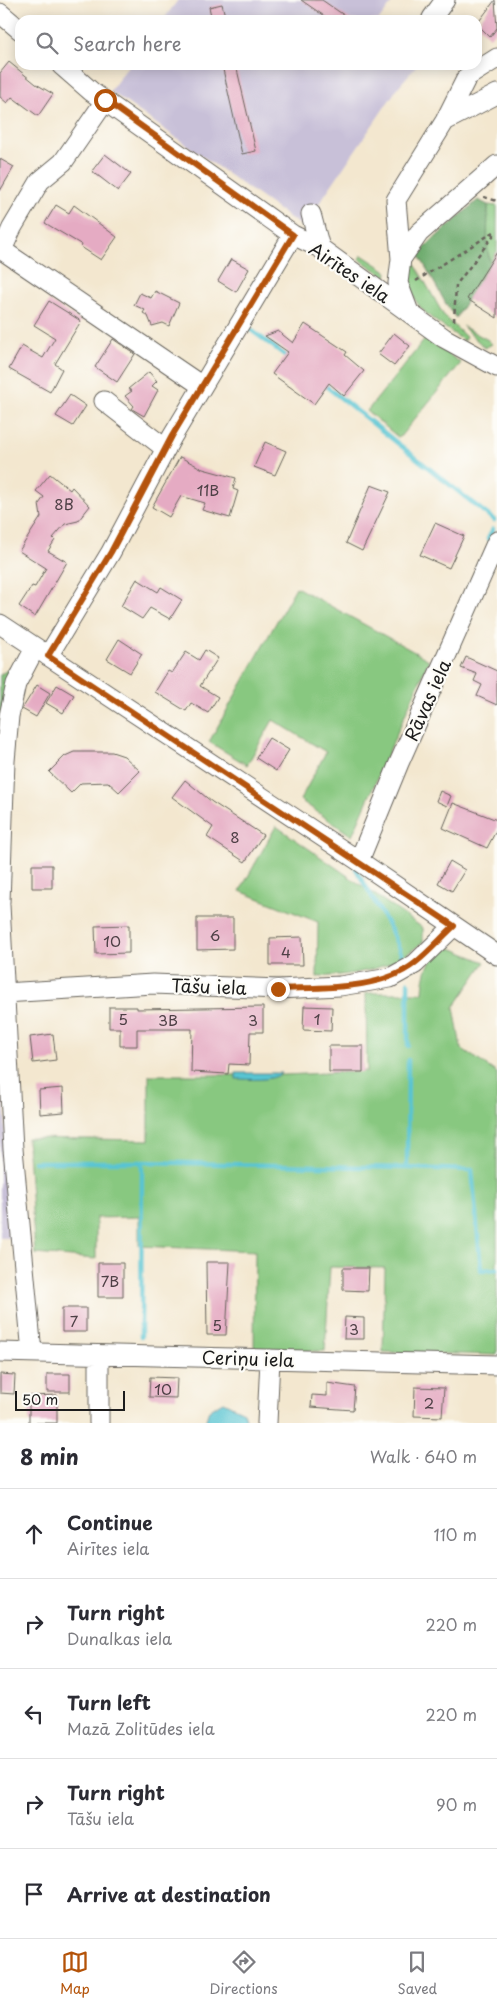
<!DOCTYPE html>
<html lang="en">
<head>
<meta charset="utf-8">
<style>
	body { margin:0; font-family:"Playpen Sans",sans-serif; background:#f2f2f3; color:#2b2b33 }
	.scale { position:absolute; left:15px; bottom:12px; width:110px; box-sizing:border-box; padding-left:5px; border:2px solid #1c1c1c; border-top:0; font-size:14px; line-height:18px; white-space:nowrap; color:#1c1c1c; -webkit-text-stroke:4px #fdfcf7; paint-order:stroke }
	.stop { position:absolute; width:15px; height:15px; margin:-11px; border:4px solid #b45309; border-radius:50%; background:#fff }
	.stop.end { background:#b45309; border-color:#fff; box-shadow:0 1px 5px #0008 }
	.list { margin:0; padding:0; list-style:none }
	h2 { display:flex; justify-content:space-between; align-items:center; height:65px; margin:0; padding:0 20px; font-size:21px }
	h2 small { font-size:16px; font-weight:400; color:#7c7c81 }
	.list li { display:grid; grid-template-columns:32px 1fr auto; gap:15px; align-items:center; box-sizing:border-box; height:90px; padding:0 20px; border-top:1px solid #e1e1e2 }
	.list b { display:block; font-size:19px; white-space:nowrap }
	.list p { margin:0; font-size:16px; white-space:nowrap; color:#7c7c81 }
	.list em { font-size:16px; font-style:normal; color:#7c7c81 }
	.icon { flex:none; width:28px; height:28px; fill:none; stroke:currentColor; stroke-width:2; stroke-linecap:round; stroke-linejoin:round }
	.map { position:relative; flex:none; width:497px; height:1423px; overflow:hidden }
	.search { position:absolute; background:#fff; box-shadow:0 2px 12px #0003; left:15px; right:15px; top:15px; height:55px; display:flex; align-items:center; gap:12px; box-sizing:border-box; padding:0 18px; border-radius:15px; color:#7c7c81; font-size:19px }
	.sheet { height:515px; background:#fff }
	nav { display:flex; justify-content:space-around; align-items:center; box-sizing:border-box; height:70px; border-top:1px solid #e1e1e2; background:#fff; font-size:14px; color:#7c7c81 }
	nav a { display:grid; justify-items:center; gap:2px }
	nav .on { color:#b45309 }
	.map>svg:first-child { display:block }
	.industrial { fill:#c8c0d8 }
	.green { fill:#88c880; stroke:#52724e }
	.forest { fill:#6eac6e; stroke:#456445 }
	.water { fill:#58c4d2; stroke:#3a7077 }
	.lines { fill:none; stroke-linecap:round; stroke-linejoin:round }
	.stream { stroke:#58c4d2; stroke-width:4.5 }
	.building { fill:#e5abc3 }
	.minor-casing { stroke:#67635b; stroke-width:21 }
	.path { stroke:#67635b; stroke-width:2.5; stroke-dasharray:4 4; stroke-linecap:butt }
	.minor { stroke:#fff; stroke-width:19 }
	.route { stroke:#b45309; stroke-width:6 }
	.labels { text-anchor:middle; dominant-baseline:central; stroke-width:4.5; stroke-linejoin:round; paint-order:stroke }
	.number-label { font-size:15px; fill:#4e4046 }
	.street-label { font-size:18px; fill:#1c1c1c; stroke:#fdfcf7 }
</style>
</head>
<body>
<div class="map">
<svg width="497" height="1423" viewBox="0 0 497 1423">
	<rect width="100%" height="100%" fill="#fdfcf7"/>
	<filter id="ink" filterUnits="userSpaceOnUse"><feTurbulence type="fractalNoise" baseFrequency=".02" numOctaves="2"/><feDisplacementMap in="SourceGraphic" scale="10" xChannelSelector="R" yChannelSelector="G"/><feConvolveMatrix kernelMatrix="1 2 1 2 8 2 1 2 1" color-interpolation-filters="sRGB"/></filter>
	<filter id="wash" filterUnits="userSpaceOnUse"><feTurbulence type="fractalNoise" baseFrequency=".0096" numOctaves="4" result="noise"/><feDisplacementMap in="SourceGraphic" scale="20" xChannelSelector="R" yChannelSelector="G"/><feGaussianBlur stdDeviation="1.12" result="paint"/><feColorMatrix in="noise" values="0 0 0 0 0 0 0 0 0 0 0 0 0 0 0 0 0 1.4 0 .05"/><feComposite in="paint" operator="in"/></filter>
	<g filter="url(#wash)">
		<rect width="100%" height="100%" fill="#f3e7cf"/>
		<path class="industrial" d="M178,0H394L379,20H163Z
			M129,65H417L399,86L303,227L110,91Z
			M0,1022L12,1238H0Z"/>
		<path class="green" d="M488,205L497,206V252L490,263L487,246Z
			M362,255L385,270L387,273L386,277L359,259Z
			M411,257L444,316L466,337L464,341C427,314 404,308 411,257Z
			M462,326L488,340L492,344L485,348Z
			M426,338L461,363L399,438L367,411Z
			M296,587L429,660L352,836L300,800L326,752L273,720L247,765L209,742Z
			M10,668L0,722V675Z
			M276,826L423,928V942C389,970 360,974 317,977L318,922L240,891Z
			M451,948L485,962L454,1007L461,1048L497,1073V1355L383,1352L385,1268L330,1267L325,1351H254L255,1251L139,1246V1217L96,1218V1259L35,1254L27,1138L149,1140V1075H285L367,1071L366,993H423C424,972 429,952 451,948Z"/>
		<path class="forest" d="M478,200L488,205L487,246L490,263L456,318L446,304L419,255L428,244Z"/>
		<path class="water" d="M236,1073H282C272,1082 249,1079 236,1079Z
			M223,1402L244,1412L247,1423H205L209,1410Z"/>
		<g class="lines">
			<path class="stream" d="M251,330L290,359
				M322,383L494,520
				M488,539L493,529
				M356,869L391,930L403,958
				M408,1046V982
				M408,1060L407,1168L472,1170L481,1270L497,1269
				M35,1162H142
				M141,1337L142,1162L407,1168"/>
		</g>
		<g id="blocks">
			<path class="building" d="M301,0H322L351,20H330Z
				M495,0L497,28L490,37L477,24Z
				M222,4L226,20H212L209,7Z
				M9,62L36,84L53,94L38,116L12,97L7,103L0,97V73Z
				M222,65H236L256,151L242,154Z
				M105,154L131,174L118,191L92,171Z
				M0,159L14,167L0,191Z
				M56,205L69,213L74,205L117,237L101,260L81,247L82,245L45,223Z
				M497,252V318L467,299Z
				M231,259L249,269L236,292L218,281Z
				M155,291L179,303L169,326L163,323L152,326L148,316L143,313L145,310L134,305L140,293L151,298Z
				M49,301L81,321L55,364L62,369L50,392L9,369L22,346L43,358L55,338L34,325Z
				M305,324L347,352L345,355L364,371L344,396L329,383L314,404L272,374L288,352L265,336L278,331L293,343Z
				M394,333L410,346L394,366L378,354Z
				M113,339L135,354L117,382L95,367Z
				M149,372L157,381L152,386L158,390L144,416L132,409L134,406L125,396L132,391L128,389Z
				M70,395L86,406L73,426L56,416Z
				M265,442L286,451L275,475L254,467Z
				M180,457L203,469L236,478L233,489L238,491L230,518L202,510L205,503L181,496L169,517L152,507Z
				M50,474L70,490L72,487L90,506L78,521L65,524L53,538L55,540L48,551L67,562L35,617L19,606L32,586L35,587L46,568L19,551L41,517L39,504L44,497L36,491Z
				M371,485L390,492L362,551L346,543Z
				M435,523L464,536L449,568L420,555Z
				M137,579L158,592L161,587L182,600L170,619L150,608L142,619L121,606Z
				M119,639L142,654L130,673L107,659Z
				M205,650L218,658L200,686L218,697L208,713L191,703L186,711L155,692L168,671L172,673L186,652L199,660Z
				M466,657L497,671V705L477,696L482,685L474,681L477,674L461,668Z
				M37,685L50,693L36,717L22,709Z
				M57,685L74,695L63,713L46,703Z
				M269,738L289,750L276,771L256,758Z
				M74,752H112L124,756L140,771L119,792L108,782L81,783L71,793L49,772L65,756Z
				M185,780L212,802L263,835L245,862L207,837L213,827L172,797Z
				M440,791L451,796L447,806L436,801Z
				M453,803L497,820V829L487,848L443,828Z
				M450,861L465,870L452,891L438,883Z
				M32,865H52V888H32Z
				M197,918H233V949L197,950Z
				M129,925V953L96,954L95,926Z
				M302,937L303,965H270V938Z
				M304,1006L332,1007L331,1031L303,1030Z
				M109,1007H137V1009L263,1007V1032H250L249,1065L229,1064L228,1074L191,1072L192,1029H137V1046H120V1028H109Z
				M53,1034L56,1060L33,1063L30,1037Z
				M329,1046H363V1072H329Z
				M63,1088L64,1112L40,1114L39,1090Z
				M206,1262H230L226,1335H207Z
				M98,1263H123V1297H98Z
				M343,1268H369L368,1291L343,1290Z
				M62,1308H86V1332H62Z
				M345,1317L364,1318V1339H344Z
				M0,1374L15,1375L14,1394L0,1393Z
				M47,1374H70V1392H47Z
				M150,1377L177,1378L176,1398L149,1397Z
				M327,1383L355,1387L353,1410L311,1407L312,1395L327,1396Z
				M415,1387L444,1388L442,1417L414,1416Z
				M57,1395V1423H29V1396Z"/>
		</g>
	</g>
	<g filter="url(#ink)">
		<use href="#blocks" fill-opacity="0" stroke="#67635b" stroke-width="1"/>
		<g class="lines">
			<g class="minor-casing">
				<path id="minor" d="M0,13L20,30
					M433,20L432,18L445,0
					M61,65L92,92L293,235L320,248L444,338L497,367
					M105,101L63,162L40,181L12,228L2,250L202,386
					M445,121L497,94
					M311,214L320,248
					M401,259L419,233L497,165
					M409,312L398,283L401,259L396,200L445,121L467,77L497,58
					M104,401L166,449
					M0,624L359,861L497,955
					M48,656L111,552L172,437L293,235
					M359,861L399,763L497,541
					M0,902L5,761L9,716L16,684L35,648
					M0,905L13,1149L32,1353
					M4,993L153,984L278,989L340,986L390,978L415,964L454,926
					M0,1352L497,1365
					M99,1355V1423
					M267,1423L270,1359"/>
			</g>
			<path class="path" d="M484,197L497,201
				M416,281L497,230
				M454,321L456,285L496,232"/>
			<use href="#minor" class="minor"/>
		</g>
	</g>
	<g class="lines" filter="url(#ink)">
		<path class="route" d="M105,100L293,235L172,436L111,552L48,656L454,926C441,938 429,952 415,963C380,991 320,987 278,989"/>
	</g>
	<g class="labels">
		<g class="number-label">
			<text x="208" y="489">11B</text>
			<text x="64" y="503">8B</text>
			<text x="235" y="836">8</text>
			<text x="215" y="934">6</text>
			<text x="112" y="940">10</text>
			<text x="286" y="951">4</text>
			<text x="123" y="1018">5</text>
			<text x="317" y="1018">1</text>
			<text x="168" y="1019">3B</text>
			<text x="253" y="1019">3</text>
			<text x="110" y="1280">7B</text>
			<text x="74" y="1320">7</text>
			<text x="217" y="1324">5</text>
			<text x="354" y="1328">3</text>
			<text x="163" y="1388">10</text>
			<text x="429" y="1402">2</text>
		</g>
		<g class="street-label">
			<text transform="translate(350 272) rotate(34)">Airītes iela</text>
			<text transform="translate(427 700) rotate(-66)">Rāvas iela</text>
			<text transform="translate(209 986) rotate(2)">Tāšu iela</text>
			<text transform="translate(248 1358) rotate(2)">Ceriņu iela</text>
		</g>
	</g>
</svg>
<div class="scale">50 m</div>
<div class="stop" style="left:105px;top:100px"></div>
<div class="stop end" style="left:278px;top:989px"></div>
<div class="search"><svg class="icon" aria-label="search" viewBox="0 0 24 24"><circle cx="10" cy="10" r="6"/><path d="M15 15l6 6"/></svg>Search here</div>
</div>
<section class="sheet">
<h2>8 min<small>Walk · 640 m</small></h2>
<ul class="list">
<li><svg class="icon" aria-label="ahead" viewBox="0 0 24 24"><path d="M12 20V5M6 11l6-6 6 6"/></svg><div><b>Continue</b><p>Airītes iela</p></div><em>110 m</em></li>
<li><svg class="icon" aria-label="right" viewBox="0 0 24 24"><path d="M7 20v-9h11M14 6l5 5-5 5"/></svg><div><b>Turn right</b><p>Dunalkas iela</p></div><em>220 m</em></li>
<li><svg class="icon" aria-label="left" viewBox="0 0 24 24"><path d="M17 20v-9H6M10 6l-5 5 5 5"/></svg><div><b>Turn left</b><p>Mazā Zolitūdes iela</p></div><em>220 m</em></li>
<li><svg class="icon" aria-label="right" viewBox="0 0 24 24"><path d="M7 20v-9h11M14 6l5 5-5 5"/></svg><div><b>Turn right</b><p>Tāšu iela</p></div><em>90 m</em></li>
<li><svg class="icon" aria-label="arrive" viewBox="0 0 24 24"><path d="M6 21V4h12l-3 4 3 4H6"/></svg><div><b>Arrive at destination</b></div></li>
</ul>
</section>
<nav>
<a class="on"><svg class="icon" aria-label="map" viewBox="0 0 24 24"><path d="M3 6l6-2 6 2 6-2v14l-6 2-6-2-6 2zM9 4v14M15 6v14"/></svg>Map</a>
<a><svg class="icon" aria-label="directions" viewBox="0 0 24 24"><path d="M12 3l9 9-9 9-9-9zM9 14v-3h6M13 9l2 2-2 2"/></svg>Directions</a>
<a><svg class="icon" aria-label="saved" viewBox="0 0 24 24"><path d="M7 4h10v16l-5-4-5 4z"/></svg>Saved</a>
</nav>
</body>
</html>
